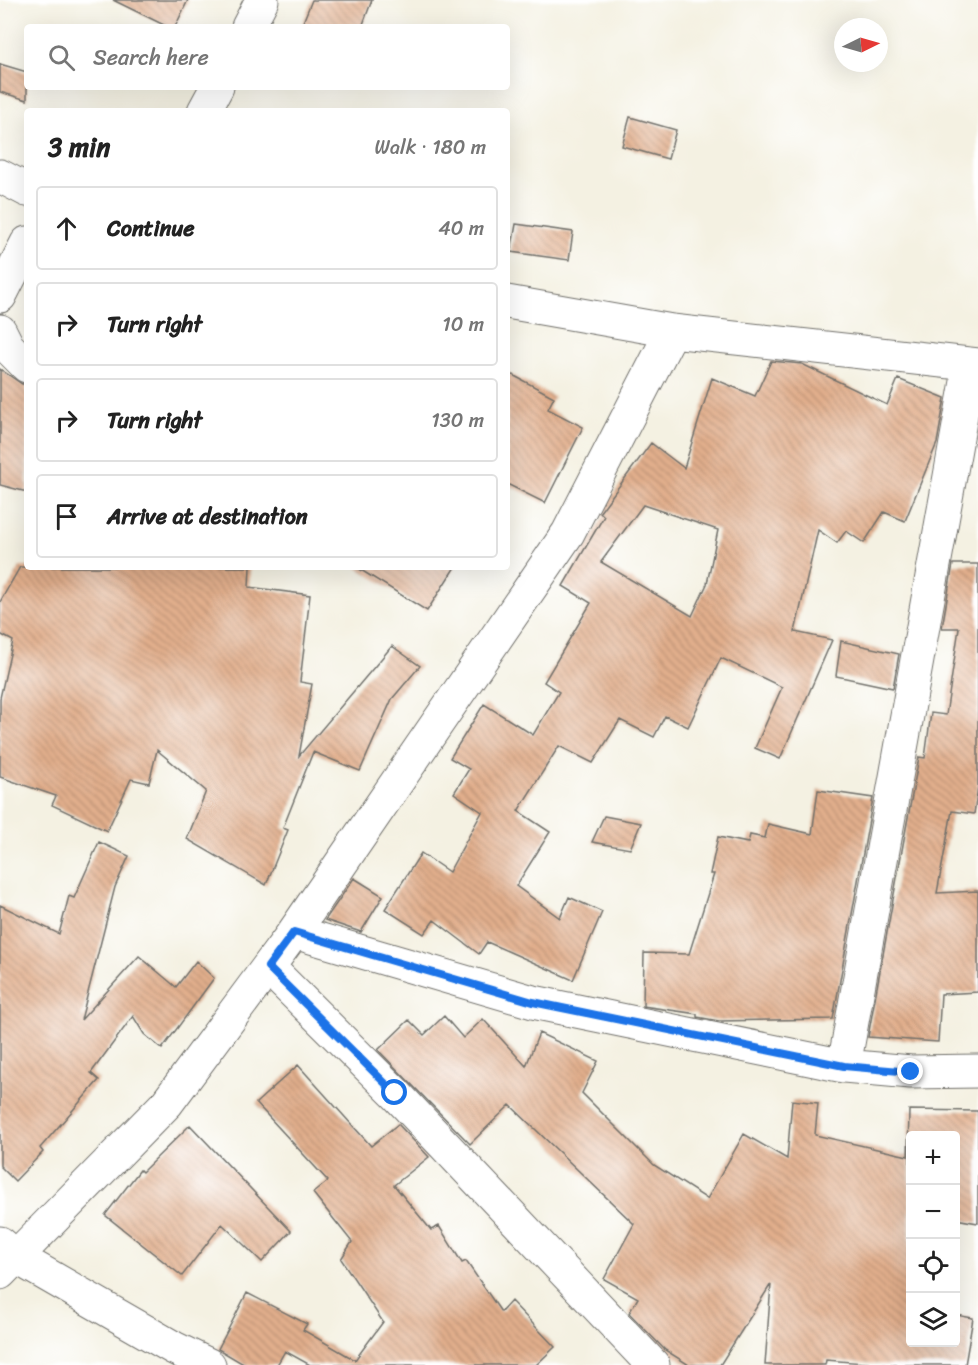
<!DOCTYPE html>
<html lang="en">
<head>
<meta charset="utf-8">
<style>
	body { margin:0; font-family:Sriracha,sans-serif; background:#f6f6f6; color:#222 }
	.controls { position:absolute; right:18px; bottom:18px; display:grid; overflow:hidden; border-radius:6px; box-shadow:0 6px 24px #0002 }
	.controls button { width:54px; height:54px; display:grid; place-items:center; padding:0; border:0; border-bottom:2px solid #e0e0e0; background:#fff; color:#222; font:30px sans-serif }
	.compass { position:absolute; left:834px; top:18px; width:54px; height:54px; border-radius:50%; background:#fff; box-shadow:0 6px 24px #0002; rotate:85deg }
	.stop { position:absolute; width:18px; height:18px; margin:-14px; border:4px solid #1a73e8; border-radius:50%; background:#fff }
	.stop.end { background:#1a73e8; border-color:#fff; box-shadow:0 2px 6px #0008 }
	.list { margin:0; padding:0; list-style:none }
	h2 { display:flex; justify-content:space-between; align-items:center; height:78px; margin:0; padding:0 24px; font-size:26px }
	h2 small { font-size:20px; font-weight:400; color:#767676 }
	.list li { display:grid; grid-template-columns:39px 1fr auto; gap:18px; align-items:center; box-sizing:border-box; height:84px; margin:0 12px 12px; padding:0 12px; border:2px solid #e0e0e0; border-radius:6px }
	.list b { display:block; font-size:22px; white-space:nowrap }
	.list em { font-size:20px; font-style:normal; color:#767676 }
	.icon { flex:none; width:33px; height:33px; fill:none; stroke:currentColor; stroke-width:2; stroke-linecap:round; stroke-linejoin:round }
	.map { position:relative; flex:none; width:978px; height:1365px; overflow:hidden }
	.search { position:absolute; background:#fff; box-shadow:0 6px 24px #0002; left:24px; top:24px; width:486px; height:66px; display:flex; align-items:center; gap:15px; box-sizing:border-box; padding:0 21px; border-radius:6px; color:#767676; font-size:22px }
	.panel { position:absolute; background:#fff; box-shadow:0 6px 24px #0002; left:24px; top:108px; width:486px; height:462px; border-radius:6px }
	.map>svg:first-child { display:block }
	.building { fill:url(#building-back-hatch); fill-rule:evenodd }
	.lines { fill:none; stroke-linecap:round; stroke-linejoin:round }
	.minor-casing { stroke:#71706b; stroke-width:35 }
	.minor { stroke:#fff; stroke-width:33 }
	.route { stroke:#1a73e8; stroke-width:8 }
</style>
</head>
<body>
<div class="map">
<svg width="978" height="1365" viewBox="0 0 978 1365">
	<defs>
		<pattern id="building-back-hatch" width="6" height="6" patternUnits="userSpaceOnUse" patternTransform="scale(1.5)"><rect width="6" height="6" fill="#e2af8c"/><path d="M-1 5l2 2M0 0l6 6M5-1l2 2" fill="none" stroke="#b78f73"/></pattern>
	</defs>
	<rect width="100%" height="100%" fill="#fff"/>
	<filter id="ink" filterUnits="userSpaceOnUse"><feTurbulence type="fractalNoise" baseFrequency=".0167" numOctaves="2"/><feDisplacementMap in="SourceGraphic" scale="12" xChannelSelector="R" yChannelSelector="G"/><feConvolveMatrix kernelMatrix="1 2 1 2 8 2 1 2 1" color-interpolation-filters="sRGB"/></filter>
	<filter id="wash" filterUnits="userSpaceOnUse"><feTurbulence type="fractalNoise" baseFrequency=".008" numOctaves="4" result="noise"/><feDisplacementMap in="SourceGraphic" scale="24" xChannelSelector="R" yChannelSelector="G"/><feGaussianBlur stdDeviation="1.35" result="paint"/><feColorMatrix in="noise" values="0 0 0 0 0 0 0 0 0 0 0 0 0 0 0 0 0 1.4 0 .05"/><feComposite in="paint" operator="in"/></filter>
	<g filter="url(#wash)">
		<rect width="100%" height="100%" fill="#f4f1e2"/>
		<g id="blocks">
			<path class="building" d="M113,0H188L175,27H168Z
				M312,0H372L362,27H301Z
				M0,64L27,72V100L0,92Z
				M630,117L676,130L668,159L622,146Z
				M516,224L573,232L569,260L511,252Z
				M771,361L802,364L887,405L898,379L945,398L937,443L905,521L884,512L864,543L846,531L837,543L818,530L795,632L832,640L780,759L755,748L782,687L721,658L688,727L665,716L654,737L620,720L593,763L559,746L518,811L550,832L516,886L560,918L569,897L602,912L573,980L487,942L479,954L434,920L424,934L385,909L421,853L449,872L482,812L454,793L469,769L450,758L484,704L533,735L559,692L544,682L591,603L563,586L604,516L600,512L651,443L684,468L712,378L755,396ZM643,505L718,530L707,584L692,616L601,562Z
				M0,369L22,384H27V492L0,485Z
				M507,372L554,397L548,409L583,427L545,503L507,484Z
				M953,564H978V786L974,814L952,811L937,893L978,891V992L941,994L938,1042L868,1037L919,757L925,758L931,713L946,715L959,628H942Z
				M20,567H250L249,587L310,595L300,682L312,684L299,756L392,646L420,666L392,699L360,771L313,752L283,828L288,830L266,885L187,839L206,791L157,750L149,783L131,779L107,831L52,805L56,796L0,777V698L13,641L0,634V602Z
				M356,567H455L427,611Z
				M841,641L899,654L893,688L836,676Z
				M818,790L873,798L833,1019L719,1021L697,1017V1014L643,1006L644,953L689,954L714,874H710L718,837L748,843L750,835L765,838L768,824L812,834Z
				M604,816L641,823L630,849L592,842Z
				M99,842L129,856L115,887L81,1020L139,956L176,987L196,961L214,978L162,1049L144,1034L133,1016L91,1073L99,1080L40,1148L43,1152L15,1181L0,1166V905L59,934L69,896L74,898Z
				M354,878L383,896L361,932L325,920Z
				M444,1016L463,1038L483,1019L526,1066L539,1033L598,1061L582,1093L654,1165L707,1199L744,1134L787,1159L792,1100L818,1103L815,1135L908,1156L909,1110L978,1111V1223L956,1219V1136H910V1342H956V1315L973,1318L965,1365H890L826,1360L825,1365H765L771,1284L720,1365H689L665,1350L629,1313L638,1298L604,1279L634,1224L510,1105L470,1144L378,1050L409,1020L424,1035Z
				M298,1065L371,1146L398,1124L429,1157L394,1185L431,1230L439,1226L462,1263L466,1261L501,1312L511,1301L555,1347L536,1365H310L285,1351L277,1365H245L218,1349L247,1293L307,1324L303,1330L355,1360L383,1322L341,1259L352,1242L313,1193L328,1181L256,1103Z
				M190,1125L291,1231L262,1262L222,1224L182,1276L105,1215L140,1170L142,1172Z"/>
		</g>
	</g>
	<g filter="url(#ink)">
		<use href="#blocks" fill-opacity="0" stroke="#71706b" stroke-width="1.5"/>
		<g class="lines">
			<g class="minor-casing">
				<path id="minor" d="M248,27L262,0
					M204,111L217,87
					M0,176L27,190
					M0,296L27,243
					M507,302L672,331L978,365
					M0,331L8,347L27,366
					M294,932L533,1002L844,1066L911,1072L978,1071
					M268,967L395,1093L653,1365
					M844,1066L970,365
					M0,1243L16,1257L174,1348L209,1365
					M0,1273L167,1103L294,932L568,533L672,331"/>
			</g>
			<use href="#minor" class="minor"/>
		</g>
	</g>
	<g class="lines" filter="url(#ink)">
		<path class="route" d="M395,1093L268,967L294,932L533,1002L844,1066L911,1072"/>
	</g>
</svg>
<div class="controls">
<button>+</button>
<button>−</button>
<button><svg class="icon" aria-label="locate" viewBox="0 0 24 24"><circle cx="12" cy="12" r="6"/><path d="M12 2v4M12 18v4M2 12h4M18 12h4"/></svg></button>
<button><svg class="icon" aria-label="layers" viewBox="0 0 24 24"><path d="M12 4l9 5-9 5-9-5zM3 14l9 5 9-5"/></svg></button>
</div>
<svg class="compass" viewBox="-18 -18 36 36"><path d="M0-13l5 13h-10z" fill="#e53935"/><path d="M0 13l5-13h-10z" fill="#767676"/></svg>
<div class="stop" style="left:395px;top:1093px"></div>
<div class="stop end" style="left:911px;top:1072px"></div>
<div class="search"><svg class="icon" aria-label="search" viewBox="0 0 24 24"><circle cx="10" cy="10" r="6"/><path d="M15 15l6 6"/></svg>Search here</div>
<section class="panel">
<h2>3 min<small>Walk · 180 m</small></h2>
<ul class="list">
<li><svg class="icon" aria-label="ahead" viewBox="0 0 24 24"><path d="M12 20V5M6 11l6-6 6 6"/></svg><div><b>Continue</b></div><em>40 m</em></li>
<li><svg class="icon" aria-label="right" viewBox="0 0 24 24"><path d="M7 20v-9h11M14 6l5 5-5 5"/></svg><div><b>Turn right</b></div><em>10 m</em></li>
<li><svg class="icon" aria-label="right" viewBox="0 0 24 24"><path d="M7 20v-9h11M14 6l5 5-5 5"/></svg><div><b>Turn right</b></div><em>130 m</em></li>
<li><svg class="icon" aria-label="arrive" viewBox="0 0 24 24"><path d="M6 21V4h12l-3 4 3 4H6"/></svg><div><b>Arrive at destination</b></div></li>
</ul>
</section>
</div>
</body>
</html>
